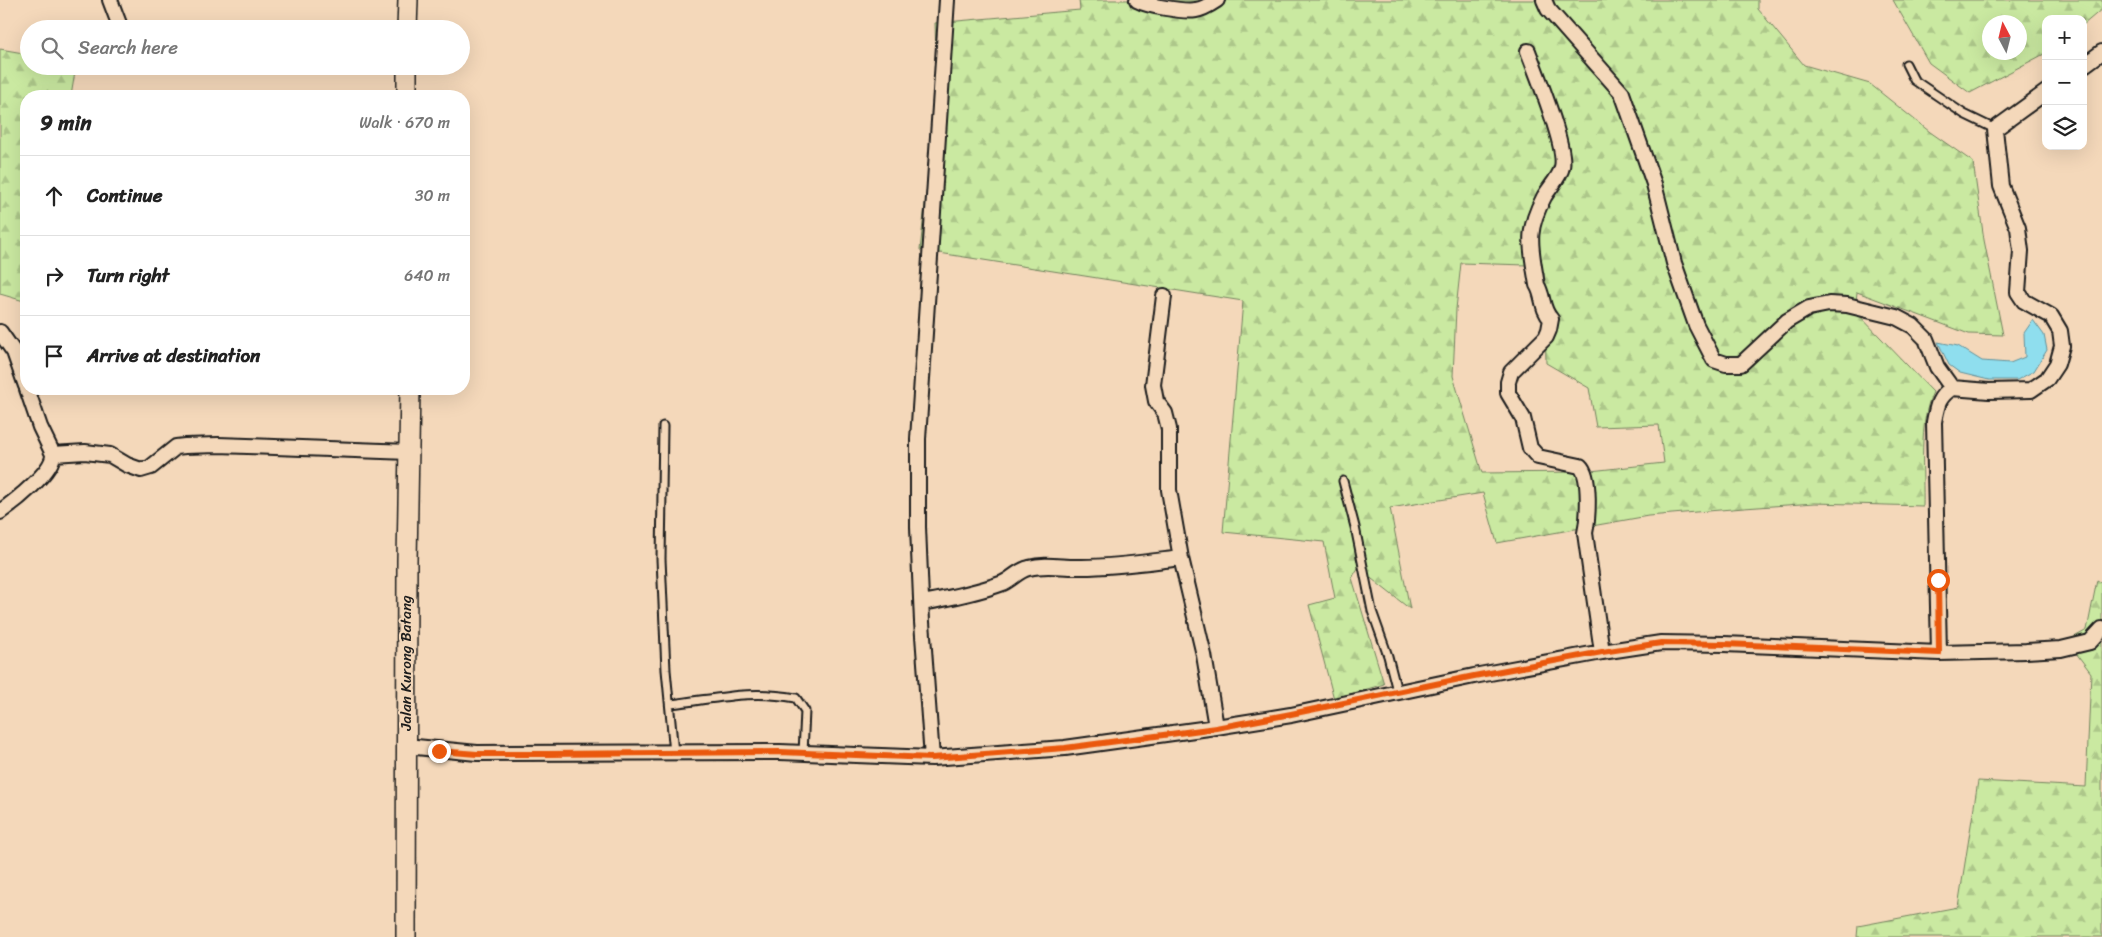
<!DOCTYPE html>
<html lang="en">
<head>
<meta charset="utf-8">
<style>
	body { margin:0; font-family:Sriracha,sans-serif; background:#f6f6f6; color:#222 }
	.controls { position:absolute; right:15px; top:15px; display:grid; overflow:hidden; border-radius:10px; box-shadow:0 5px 20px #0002 }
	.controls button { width:45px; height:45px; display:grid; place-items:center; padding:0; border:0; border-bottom:1px solid #e0e0e0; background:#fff; color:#222; font:25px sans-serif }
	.compass { position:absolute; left:1982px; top:15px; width:45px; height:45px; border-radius:50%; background:#fff; box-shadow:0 5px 20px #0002; rotate:353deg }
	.stop { position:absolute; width:15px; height:15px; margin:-11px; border:4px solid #ea580c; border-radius:50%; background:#fff }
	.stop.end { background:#ea580c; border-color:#fff; box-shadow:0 1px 5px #0008 }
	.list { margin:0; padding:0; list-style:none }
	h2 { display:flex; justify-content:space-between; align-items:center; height:65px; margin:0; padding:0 20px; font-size:21px }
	h2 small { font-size:16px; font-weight:400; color:#767676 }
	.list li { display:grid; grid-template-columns:32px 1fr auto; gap:15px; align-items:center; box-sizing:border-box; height:80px; padding:0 20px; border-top:1px solid #e0e0e0 }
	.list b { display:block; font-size:19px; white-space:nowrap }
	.list em { font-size:16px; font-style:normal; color:#767676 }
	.icon { flex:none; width:28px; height:28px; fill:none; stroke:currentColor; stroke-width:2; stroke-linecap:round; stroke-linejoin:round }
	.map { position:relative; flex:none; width:2102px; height:937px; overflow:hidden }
	.search { position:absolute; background:#fff; box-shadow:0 5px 20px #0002; left:20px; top:20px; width:450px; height:55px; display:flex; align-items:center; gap:12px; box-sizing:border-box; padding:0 18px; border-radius:28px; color:#767676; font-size:19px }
	.panel { position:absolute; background:#fff; box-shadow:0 5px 20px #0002; left:20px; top:90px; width:450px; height:305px; border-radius:20px }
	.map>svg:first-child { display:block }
	.forest { fill:url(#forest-firs); stroke:#73825e; fill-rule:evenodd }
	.water { fill:#8fdeee; stroke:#61909a }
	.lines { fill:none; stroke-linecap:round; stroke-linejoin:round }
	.lane-casing { stroke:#1c1c1c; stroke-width:11 }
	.street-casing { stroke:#1c1c1c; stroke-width:18 }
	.secondary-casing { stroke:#1c1c1c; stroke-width:22 }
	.lane { stroke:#f4d8ba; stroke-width:7 }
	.street { stroke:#f4d8ba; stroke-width:14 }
	.secondary { stroke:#f4d8ba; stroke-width:19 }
	.route { stroke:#ea580c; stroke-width:6 }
	.labels { text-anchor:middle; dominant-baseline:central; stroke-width:4; stroke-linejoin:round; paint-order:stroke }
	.street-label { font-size:15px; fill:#1c1c1c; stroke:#f4d8ba }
</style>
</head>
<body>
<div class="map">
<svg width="2102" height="937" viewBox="0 0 2102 937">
	<defs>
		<pattern id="forest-firs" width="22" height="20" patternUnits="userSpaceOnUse" patternTransform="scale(1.25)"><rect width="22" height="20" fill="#cae9a1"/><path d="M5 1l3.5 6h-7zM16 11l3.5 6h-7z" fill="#adc78a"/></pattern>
	</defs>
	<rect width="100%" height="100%" fill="#f4d8ba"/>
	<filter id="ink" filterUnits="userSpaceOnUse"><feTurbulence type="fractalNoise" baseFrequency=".02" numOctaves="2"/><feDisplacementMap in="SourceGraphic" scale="10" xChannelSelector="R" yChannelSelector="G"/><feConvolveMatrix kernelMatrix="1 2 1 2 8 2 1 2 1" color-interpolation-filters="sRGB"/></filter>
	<g filter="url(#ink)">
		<path class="forest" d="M1079,0H1758V9L1804,65L1870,84L1930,132L1973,162L1984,240L2003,335L1969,334L1857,292L1855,311L1933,392C1918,423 1924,472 1923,506L1815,503L1744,508L1648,516L1497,543L1483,493L1390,508L1410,609L1358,568L1352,578L1384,684L1334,699L1309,605L1335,598L1324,542L1223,532L1243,301L920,250L937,95L935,23L1080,10ZM1461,263L1527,265L1544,272L1546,363L1589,388L1596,427L1659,425L1664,463L1581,472L1482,473L1453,376L1456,309Z
			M1893,0H2102V9L2083,25V19H2046V53L1970,93L1929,63ZM2020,22V52H1990V22Z
			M0,49L29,54V66H76L71,96H26V294L24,301L0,294Z
			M2097,580L2102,583V937H1857L1858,926L1958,907L1978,781L2086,787L2091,673L2067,641L2087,630Z"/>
		<path class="water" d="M2033,320L2044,335L2047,350L2034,371L2017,380H1989L1960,373L1949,365L1938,342L1958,346L1982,361L2010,363L2025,357L2024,333Z"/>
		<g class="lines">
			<g class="lane-casing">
				<path id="lane" d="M1906,64L1914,80L1964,114L1995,129
					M663,426L661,559L666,670L674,753
					M1343,481L1355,527L1372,611L1388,656L1397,691
					M671,704C716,699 749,689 796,698L805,711L803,753"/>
			</g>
			<g class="street-casing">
				<path id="street" d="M110,0L121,29
					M1137,0C1148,6 1183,12 1196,10C1204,9 1211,4 1217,0
					M1544,0L1548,9L1622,93L1654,184L1674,263L1696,325L1714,360L1726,364H1741L1787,321L1809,308L1829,304L1847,305L1896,317L1913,326L1926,339L1937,367L1952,388C1938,397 1937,406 1934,422L1939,653
					M1528,51C1536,72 1567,148 1562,167C1560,177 1549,188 1544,197C1525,233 1531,246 1537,285C1544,296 1541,309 1551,319L1549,330L1546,337L1511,372L1508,382V393L1523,418L1530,448L1538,457L1580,466C1591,476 1588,519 1585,533L1602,652
					M2083,66L2102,52
					M1164,296L1153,385L1156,401L1165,413L1169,429V490L1181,558L1204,655L1216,727
					M0,332L14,352L26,386
					M1952,388L1989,391L2031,390L2047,379L2057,364L2062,346L2060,331L2051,316L2024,301L2018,292L2021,251L2018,228L2001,186L1995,129L2046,92
					M27,389L40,427L53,454
					M0,512C14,502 54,471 53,454L85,452L110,455L127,465L141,470L151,467L176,447L185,446L218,445L409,452
					M922,603C950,598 976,593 1003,583C1012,579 1019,570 1029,568C1047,563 1063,568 1082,567C1115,567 1148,562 1181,558
					M406,746L477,753L780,752L932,758L1065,748L1216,727L1291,715L1474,676L1602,652L1661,643L1724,644L1939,653L2026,651L2061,649L2090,642L2102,629
					M932,758L922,622L918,527V439L947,0"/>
			</g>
			<g class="secondary-casing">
				<path id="secondary" d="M407,29L408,0
					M407,66V96
					M406,937L407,561L410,389"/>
			</g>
			<use href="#lane" class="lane"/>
			<use href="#street" class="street"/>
			<use href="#secondary" class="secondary"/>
		</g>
	</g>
	<g class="lines" filter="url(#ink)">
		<path class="route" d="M439,751L477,754H546L780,752L932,758L1065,748L1216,728L1291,714L1474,676L1602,652L1661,643L1724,644L1939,653L1938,580"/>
	</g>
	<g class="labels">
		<g class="street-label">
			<text transform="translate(406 663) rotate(-90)">Jalan Kurong Batang</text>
		</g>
	</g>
</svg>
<div class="controls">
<button>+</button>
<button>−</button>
<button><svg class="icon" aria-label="layers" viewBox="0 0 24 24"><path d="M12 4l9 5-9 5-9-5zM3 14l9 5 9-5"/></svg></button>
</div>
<svg class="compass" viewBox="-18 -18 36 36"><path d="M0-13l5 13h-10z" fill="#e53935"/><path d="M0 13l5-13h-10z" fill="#767676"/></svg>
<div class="stop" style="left:1938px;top:580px"></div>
<div class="stop end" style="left:439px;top:751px"></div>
<div class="search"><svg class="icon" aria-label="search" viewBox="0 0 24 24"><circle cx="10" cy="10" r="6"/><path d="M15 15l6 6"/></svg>Search here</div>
<section class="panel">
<h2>9 min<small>Walk · 670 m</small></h2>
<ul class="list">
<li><svg class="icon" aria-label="ahead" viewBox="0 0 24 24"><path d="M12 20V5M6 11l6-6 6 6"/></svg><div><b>Continue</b></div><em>30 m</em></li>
<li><svg class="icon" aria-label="right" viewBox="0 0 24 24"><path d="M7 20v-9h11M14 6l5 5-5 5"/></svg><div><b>Turn right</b></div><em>640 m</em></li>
<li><svg class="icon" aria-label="arrive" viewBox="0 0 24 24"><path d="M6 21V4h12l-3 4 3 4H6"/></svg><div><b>Arrive at destination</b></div></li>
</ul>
</section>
</div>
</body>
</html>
